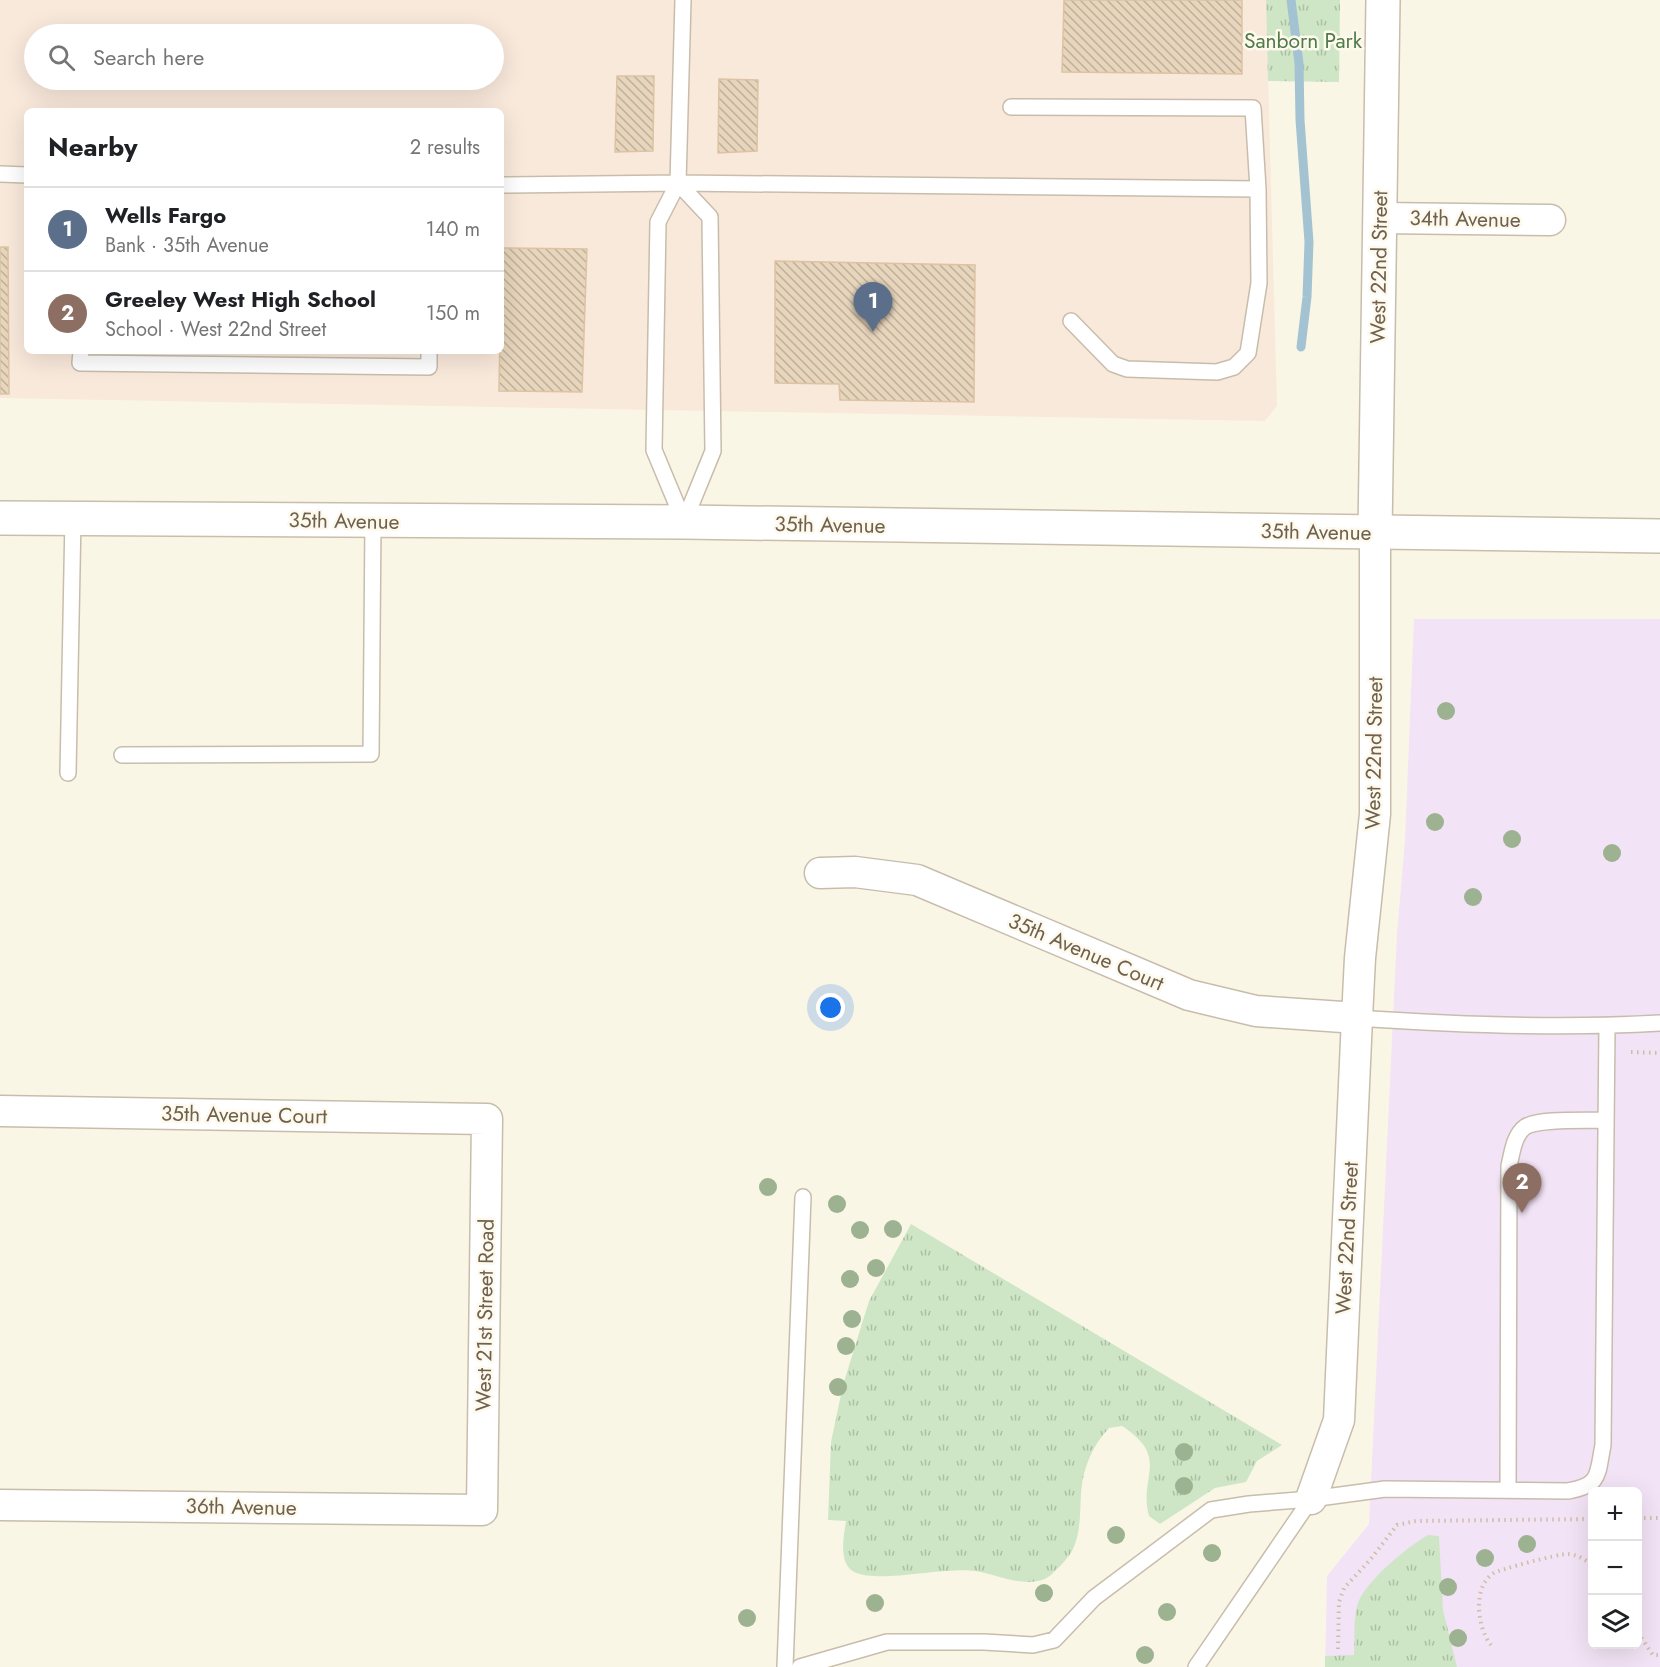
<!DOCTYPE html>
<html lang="en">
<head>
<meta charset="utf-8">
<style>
	body { margin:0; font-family:Jost,sans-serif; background:#f2f2f2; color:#202124 }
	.controls { position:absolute; right:18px; bottom:18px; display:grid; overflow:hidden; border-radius:9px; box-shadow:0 6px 24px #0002 }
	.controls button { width:54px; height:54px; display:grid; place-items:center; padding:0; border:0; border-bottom:2px solid #e0e0e0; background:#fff; color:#202124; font:30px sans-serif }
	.you { position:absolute; left:831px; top:1008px; width:21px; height:21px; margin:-15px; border:4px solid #fff; border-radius:50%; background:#1a73e8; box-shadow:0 0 0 9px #1a73e833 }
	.badge { display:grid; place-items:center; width:39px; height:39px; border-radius:50%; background:#7c3aed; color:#fff; font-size:20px; font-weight:700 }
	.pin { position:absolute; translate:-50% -50px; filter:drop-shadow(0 2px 3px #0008) }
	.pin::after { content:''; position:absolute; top:32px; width:21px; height:18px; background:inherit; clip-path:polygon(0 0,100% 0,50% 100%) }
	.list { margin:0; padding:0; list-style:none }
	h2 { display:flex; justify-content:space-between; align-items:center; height:78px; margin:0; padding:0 24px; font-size:26px }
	h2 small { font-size:20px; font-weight:400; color:#757577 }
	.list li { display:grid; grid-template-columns:39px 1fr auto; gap:18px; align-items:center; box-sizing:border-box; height:84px; padding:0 24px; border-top:2px solid #e0e0e0 }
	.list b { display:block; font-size:22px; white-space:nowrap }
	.list p { margin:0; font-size:20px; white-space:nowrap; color:#757577 }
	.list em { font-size:20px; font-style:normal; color:#757577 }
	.icon { flex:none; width:33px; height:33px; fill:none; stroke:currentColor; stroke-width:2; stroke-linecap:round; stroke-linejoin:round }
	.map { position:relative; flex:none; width:1660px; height:1667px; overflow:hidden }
	.search { position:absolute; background:#fff; box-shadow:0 6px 24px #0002; left:24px; top:24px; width:480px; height:66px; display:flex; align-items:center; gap:15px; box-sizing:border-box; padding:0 21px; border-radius:33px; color:#757577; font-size:22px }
	.panel { position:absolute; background:#fff; box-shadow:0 6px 24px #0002; left:24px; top:108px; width:480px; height:246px; border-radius:9px }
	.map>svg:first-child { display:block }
	.commercial { fill:#f9e9db; fill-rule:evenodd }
	.education { fill:#f3e3f6; fill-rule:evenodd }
	.grass { fill:url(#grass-tufts) }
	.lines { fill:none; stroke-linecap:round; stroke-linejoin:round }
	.stream { stroke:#a4c3d2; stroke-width:9 }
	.building { fill:url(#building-back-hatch); stroke:#ddc3a3; stroke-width:1.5 }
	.service-casing { stroke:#c8bdac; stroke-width:18 }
	.minor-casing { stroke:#c8bdac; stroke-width:33 }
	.tertiary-casing { stroke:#c8bdac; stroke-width:36 }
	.secondary-casing { stroke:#cabeaa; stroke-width:36 }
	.path { stroke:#d1bda4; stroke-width:4; stroke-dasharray:1.5 4.5; stroke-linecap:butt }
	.service { stroke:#fff; stroke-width:15 }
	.minor { stroke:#fff; stroke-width:30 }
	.tertiary { stroke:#fff; stroke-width:33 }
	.secondary { stroke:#fff; stroke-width:33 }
	.tree { fill:#9cb290 }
	.labels { text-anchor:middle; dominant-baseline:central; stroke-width:5; stroke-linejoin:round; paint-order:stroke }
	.park-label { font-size:21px; fill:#507a4a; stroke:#fdf9ec }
	.street-label { font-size:21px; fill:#70604e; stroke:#fdf9ec }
</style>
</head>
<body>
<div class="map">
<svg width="1660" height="1667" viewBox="0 0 1660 1667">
	<defs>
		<pattern id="grass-tufts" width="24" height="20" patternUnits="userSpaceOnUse" patternTransform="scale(1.5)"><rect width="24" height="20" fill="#cee6c6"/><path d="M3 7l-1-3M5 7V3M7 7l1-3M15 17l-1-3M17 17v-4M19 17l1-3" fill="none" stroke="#acbea3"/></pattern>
		<pattern id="building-back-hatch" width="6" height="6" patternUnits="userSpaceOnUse" patternTransform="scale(1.5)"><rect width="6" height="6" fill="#e7d5bc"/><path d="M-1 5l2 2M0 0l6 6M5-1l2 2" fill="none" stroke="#c0b09b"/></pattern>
	</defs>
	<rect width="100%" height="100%" fill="#faf6e6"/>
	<path class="commercial" d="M0,0H1266L1277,406L1265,421L0,398ZM34,34H494V80H34ZM27,111H501V351H27Z"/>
	<path class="education" d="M1414,619H1660V1667H1325L1327,1576L1369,1524L1397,934L1405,840ZM1592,1492H1638V1644H1592Z"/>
	<path class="grass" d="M1266,0H1340L1339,82L1268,81Z
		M911,1224L1282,1445L1257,1461L1246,1482L1215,1488L1160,1524L1149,1516C1138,1476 1171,1458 1122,1426L1109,1428C1092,1446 1083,1468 1081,1493C1080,1512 1081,1534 1072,1551C1068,1559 1057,1569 1051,1575C1031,1591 998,1575 976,1571C967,1570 957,1570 948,1571C927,1571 865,1584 850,1569C839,1558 844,1535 846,1521L828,1520L831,1442L843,1385L869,1301Z
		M1428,1535L1439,1536L1443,1610L1457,1667H1325V1656L1354,1655C1355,1639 1353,1618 1358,1603C1366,1581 1407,1547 1428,1535Z"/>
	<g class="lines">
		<path class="stream" d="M1291,0L1299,63L1300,120L1309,242L1307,297L1301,347"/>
	</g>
	<path class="building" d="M1064,0H1242V74L1062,72Z
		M617,76H654L653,151L615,152Z
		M719,79L758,80L757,151L718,153Z
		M0,247H8L9,394H0Z
		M501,248L587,249L582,392L499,391Z
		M775,261L975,265L974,402L840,400L839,384L775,383Z"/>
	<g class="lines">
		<g class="service-casing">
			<path id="service" d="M683,0L678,183L658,222L654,450L684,522
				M1011,107L1253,108L1258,189L1259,283L1248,353L1234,367L1217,372L1127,369L1113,364L1071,321
				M0,174L27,175
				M678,183L710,217L713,451L684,522
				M501,185L678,183L1258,189
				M81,351L80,363L429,367V351
				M122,755L371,754L373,521
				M68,773L73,518
				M1357,1018C1458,1025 1559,1029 1660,1023
				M1508,1489L1509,1166C1512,1153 1514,1135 1525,1127C1539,1118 1588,1121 1606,1120
				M785,1667L803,1197
				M800,1667L887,1642H984L1033,1645L1054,1640L1094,1598L1211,1510L1249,1504L1311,1499L1385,1489L1568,1491C1601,1485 1597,1475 1603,1445L1607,1026
				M1196,1667L1311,1499"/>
		</g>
		<g class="minor-casing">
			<path id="minor" d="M1380,218L1550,220
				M820,873L855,872L917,880L1189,995L1256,1011L1357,1018
				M0,1111L487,1119L482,1510L0,1505
				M1311,1499L1339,1420L1357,1018L1360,958L1375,814V533"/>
		</g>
		<g class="tertiary-casing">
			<path id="tertiary" d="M1375,533L1383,0"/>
		</g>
		<g class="secondary-casing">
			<path id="secondary" d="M0,518L684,522L1660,536"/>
		</g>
		<path class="path" d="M1631,1052L1660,1053
			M1638,1518H1660
			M1638,1633L1653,1655H1660
			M1491,1645C1477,1628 1472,1586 1494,1573C1501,1569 1558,1554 1567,1554C1576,1554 1586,1560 1592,1565
			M1338,1649L1339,1602L1344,1588L1370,1560L1397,1525L1416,1521L1592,1519"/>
		<use href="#service" class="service"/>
		<use href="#minor" class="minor"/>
		<use href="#tertiary" class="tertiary"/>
		<use href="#secondary" class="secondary"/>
	</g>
	<g class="tree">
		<circle cx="1446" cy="711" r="9"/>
		<circle cx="1435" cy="822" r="9"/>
		<circle cx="1512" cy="839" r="9"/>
		<circle cx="1612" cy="853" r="9"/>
		<circle cx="1473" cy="897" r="9"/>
		<circle cx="768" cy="1187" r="9"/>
		<circle cx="837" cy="1204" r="9"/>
		<circle cx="893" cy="1229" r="9"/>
		<circle cx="860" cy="1230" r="9"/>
		<circle cx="876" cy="1268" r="9"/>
		<circle cx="850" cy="1279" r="9"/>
		<circle cx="852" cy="1319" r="9"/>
		<circle cx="846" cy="1346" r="9"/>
		<circle cx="838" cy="1387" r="9"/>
		<circle cx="1184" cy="1452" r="9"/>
		<circle cx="1184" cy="1486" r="9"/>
		<circle cx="1116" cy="1535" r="9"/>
		<circle cx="1527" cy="1544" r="9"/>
		<circle cx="1212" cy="1553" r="9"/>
		<circle cx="1485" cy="1558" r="9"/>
		<circle cx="1448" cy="1587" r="9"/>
		<circle cx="1044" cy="1593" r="9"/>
		<circle cx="875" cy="1603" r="9"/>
		<circle cx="1167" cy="1612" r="9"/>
		<circle cx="747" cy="1618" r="9"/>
		<circle cx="1458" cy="1638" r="9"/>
		<circle cx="1145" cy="1655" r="9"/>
	</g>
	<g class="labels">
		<g class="park-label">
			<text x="1303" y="41">Sanborn Park</text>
		</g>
		<g class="street-label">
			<text transform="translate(1465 219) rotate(1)">34th Avenue</text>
			<text transform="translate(1379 267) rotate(-89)">West 22nd Street</text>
			<text transform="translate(344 521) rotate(1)">35th Avenue</text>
			<text transform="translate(830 525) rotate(1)">35th Avenue</text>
			<text transform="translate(1316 532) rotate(1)">35th Avenue</text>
			<text transform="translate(1374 753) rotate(-89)">West 22nd Street</text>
			<text transform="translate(1086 952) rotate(23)">35th Avenue Court</text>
			<text transform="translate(244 1115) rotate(1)">35th Avenue Court</text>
			<text transform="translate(1347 1238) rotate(-87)">West 22nd Street</text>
			<text transform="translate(485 1315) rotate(-89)">West 21st Street Road</text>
			<text transform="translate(241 1507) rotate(1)">36th Avenue</text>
		</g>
	</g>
</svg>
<div class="controls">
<button>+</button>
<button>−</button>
<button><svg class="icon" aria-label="layers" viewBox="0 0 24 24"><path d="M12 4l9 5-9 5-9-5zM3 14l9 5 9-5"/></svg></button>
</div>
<div class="you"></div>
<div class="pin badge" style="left:873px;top:332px;background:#5c6f8a">1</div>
<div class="pin badge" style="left:1522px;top:1213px;background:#8d6e63">2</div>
<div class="search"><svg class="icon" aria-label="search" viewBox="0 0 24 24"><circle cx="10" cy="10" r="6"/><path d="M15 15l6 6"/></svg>Search here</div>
<section class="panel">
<h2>Nearby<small>2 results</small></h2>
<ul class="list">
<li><span class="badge" style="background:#5c6f8a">1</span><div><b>Wells Fargo</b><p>Bank · 35th Avenue</p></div><em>140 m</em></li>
<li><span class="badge" style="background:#8d6e63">2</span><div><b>Greeley West High School</b><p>School · West 22nd Street</p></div><em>150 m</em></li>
</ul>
</section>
</div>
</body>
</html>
